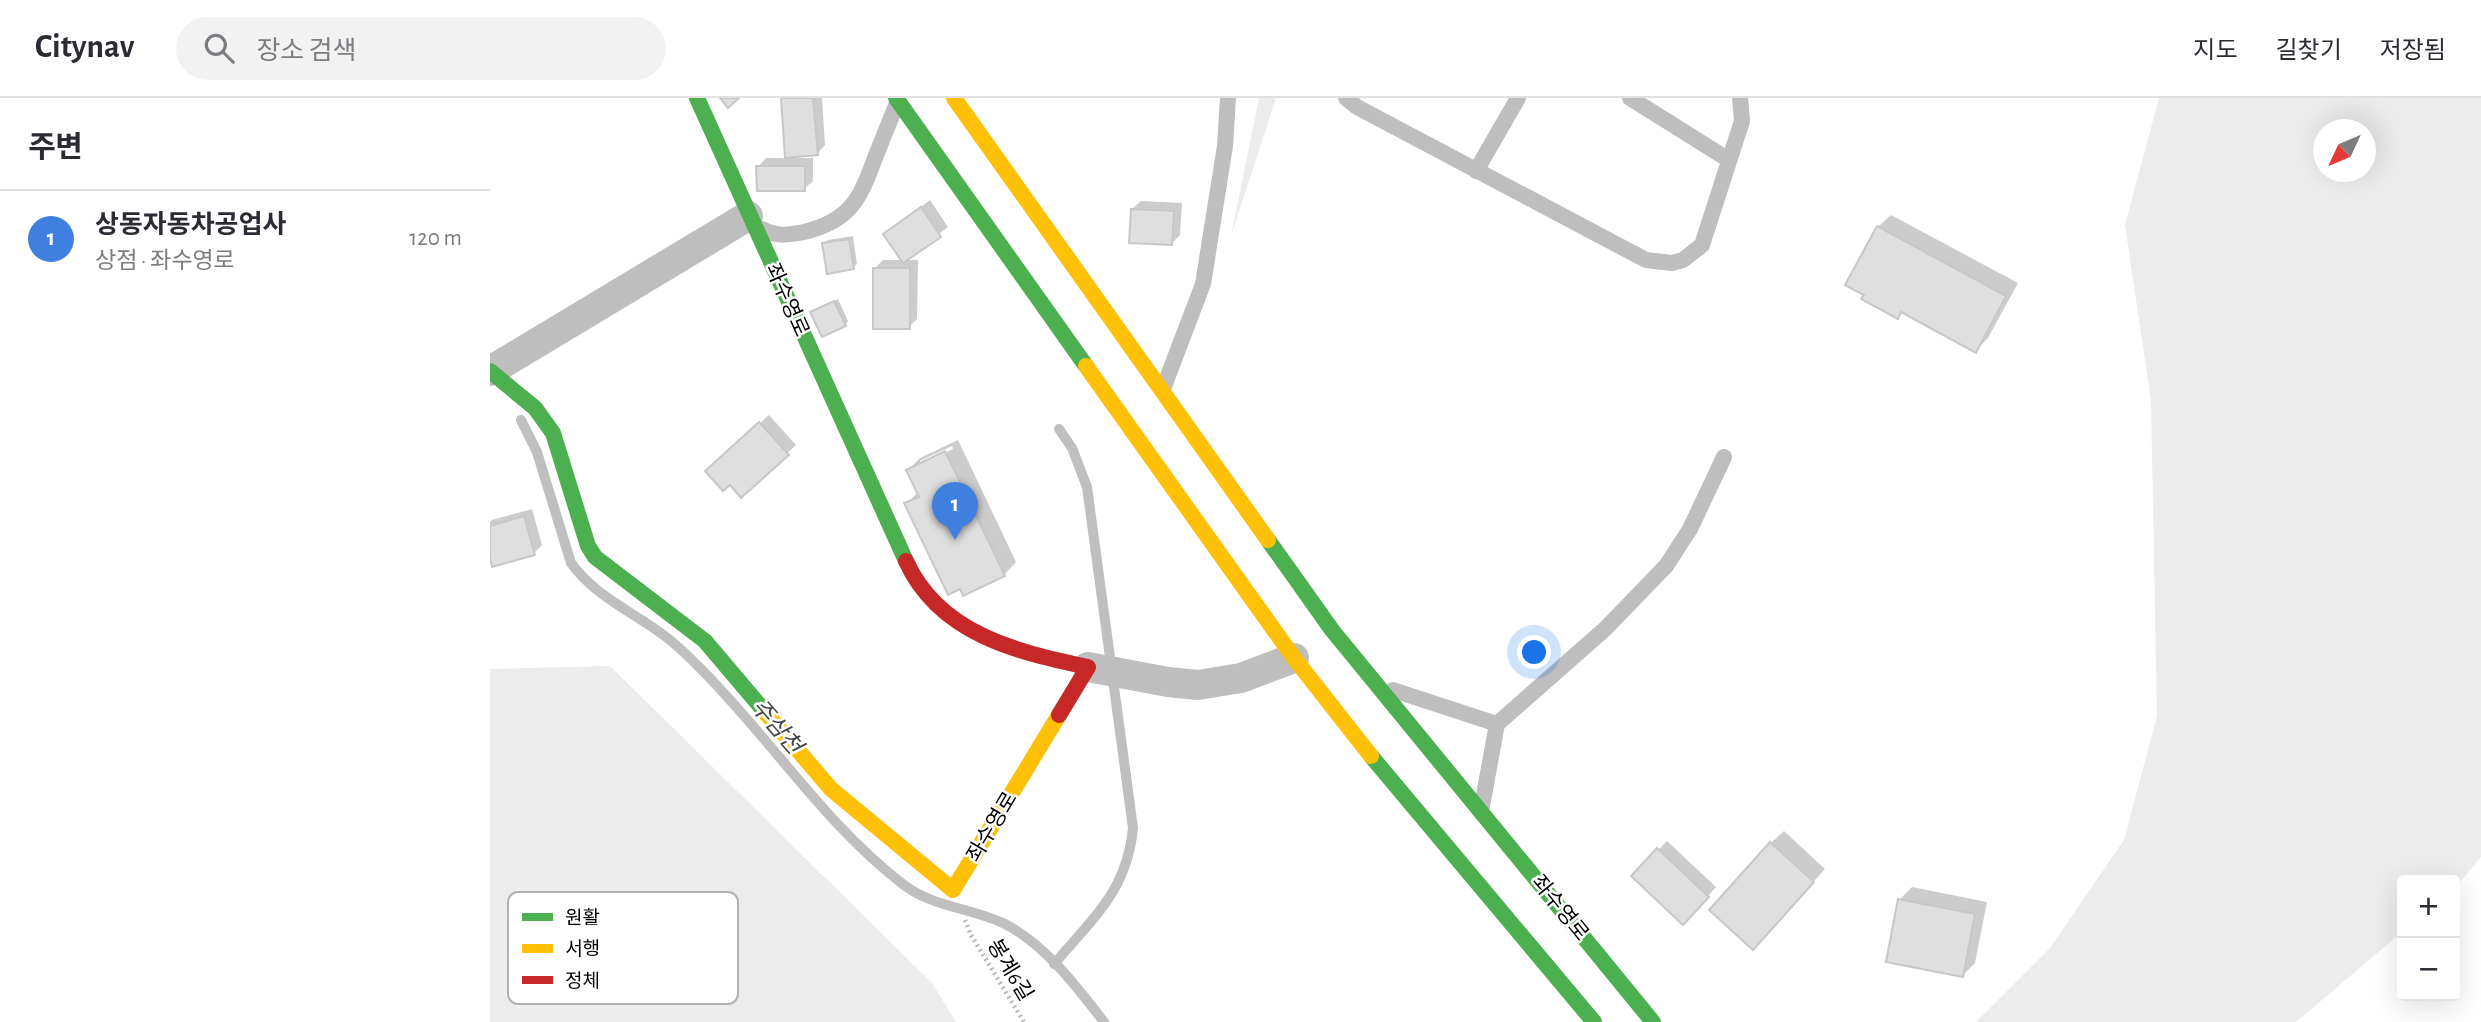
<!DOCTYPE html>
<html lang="ko">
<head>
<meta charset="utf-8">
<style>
	body { margin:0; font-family:"Alegreya Sans","Noto Sans KR",sans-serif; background:#f2f2f3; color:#2b2b33 }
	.controls { position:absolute; right:21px; bottom:21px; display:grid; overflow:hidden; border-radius:7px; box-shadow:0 7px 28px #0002 }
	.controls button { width:63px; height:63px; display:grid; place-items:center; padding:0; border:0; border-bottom:2px solid #e1e1e2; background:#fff; color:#2b2b33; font:35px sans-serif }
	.compass { position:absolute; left:1823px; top:21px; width:63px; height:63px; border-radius:50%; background:#fff; box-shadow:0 7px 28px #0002; rotate:226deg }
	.you { position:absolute; left:1045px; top:555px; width:24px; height:24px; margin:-18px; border:5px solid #fff; border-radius:50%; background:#1a73e8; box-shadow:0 0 0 10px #1a73e833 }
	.badge { display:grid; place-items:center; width:46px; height:46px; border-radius:50%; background:#0f766e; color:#fff; font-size:23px; font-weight:700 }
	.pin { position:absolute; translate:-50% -58px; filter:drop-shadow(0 2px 4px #0008) }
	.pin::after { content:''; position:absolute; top:37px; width:24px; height:21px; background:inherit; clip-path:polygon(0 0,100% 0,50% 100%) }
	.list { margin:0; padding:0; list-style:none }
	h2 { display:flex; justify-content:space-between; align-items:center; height:91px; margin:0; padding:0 28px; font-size:30px }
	h2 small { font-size:23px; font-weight:400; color:#7c7c81 }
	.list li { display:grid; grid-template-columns:46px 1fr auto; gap:21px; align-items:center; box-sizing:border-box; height:98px; padding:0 28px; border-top:2px solid #e1e1e2 }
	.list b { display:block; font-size:26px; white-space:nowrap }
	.list p { margin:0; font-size:23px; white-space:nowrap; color:#7c7c81 }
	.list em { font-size:23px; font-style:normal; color:#7c7c81 }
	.icon { flex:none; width:38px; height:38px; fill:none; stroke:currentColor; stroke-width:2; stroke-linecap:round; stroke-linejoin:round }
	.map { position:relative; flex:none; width:1991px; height:924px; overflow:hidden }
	header { display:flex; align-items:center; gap:42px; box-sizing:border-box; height:98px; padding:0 35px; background:#fff; border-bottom:2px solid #e1e1e2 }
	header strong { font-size:33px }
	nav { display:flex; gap:38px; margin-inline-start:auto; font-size:24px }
	.search { width:490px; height:63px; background:#f2f2f3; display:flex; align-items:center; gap:18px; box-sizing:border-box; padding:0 24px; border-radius:38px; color:#7c7c81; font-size:26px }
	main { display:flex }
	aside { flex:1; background:#fff }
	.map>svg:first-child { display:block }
	.green { fill:#ececec; fill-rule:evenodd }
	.shadow { fill:#0003; fill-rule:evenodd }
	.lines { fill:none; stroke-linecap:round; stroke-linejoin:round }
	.stream { stroke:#bfbfbf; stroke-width:10 }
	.building { fill:#dfdfdf; stroke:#c7c7c7; stroke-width:2 }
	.path { stroke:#b9b9b9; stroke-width:4.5; stroke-dasharray:2 3.5; stroke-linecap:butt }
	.lane { stroke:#bebebe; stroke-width:16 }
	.street { stroke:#bebebe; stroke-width:30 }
	.fast { stroke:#4caf50; stroke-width:16 }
	.slow { stroke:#ffc107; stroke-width:16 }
	.jam { stroke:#c62828; stroke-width:16 }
	.labels { text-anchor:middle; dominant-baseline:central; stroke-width:5; stroke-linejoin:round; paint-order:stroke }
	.street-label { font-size:21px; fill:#000; stroke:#fff }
	.water-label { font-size:23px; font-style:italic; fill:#444; stroke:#fff }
	.key { fill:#fff; stroke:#b2b2b2; stroke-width:2 }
	.key-label { font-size:19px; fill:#000 }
</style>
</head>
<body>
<header>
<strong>Citynav</strong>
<div class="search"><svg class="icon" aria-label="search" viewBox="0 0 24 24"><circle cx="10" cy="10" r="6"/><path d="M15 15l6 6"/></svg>장소 검색</div>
<nav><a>지도</a><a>길찾기</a><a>저장됨</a></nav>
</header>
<main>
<aside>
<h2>주변<small></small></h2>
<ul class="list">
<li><span class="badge" style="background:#3f7fe0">1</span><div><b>상동자동차공업사</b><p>상점 · 좌수영로</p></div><em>120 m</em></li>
</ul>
</aside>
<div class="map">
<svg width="1991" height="924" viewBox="0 0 1991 924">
	<rect width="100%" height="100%" fill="#fff"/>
	<path class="green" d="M769,0H786L741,138Z
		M1669,0H1991V759L1965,790V782H1912V834L1806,924H1486L1560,850L1634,742L1667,618L1661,303L1635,127ZM1834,32H1876V74H1834Z
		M120,568L442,885L466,924H0V571Z"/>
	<path class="shadow" d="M293,0H332L335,47L327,56L303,57V60H323V83L314,91L268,69L276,60H297Z
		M440,102L458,129L414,162H428L427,221L419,229L385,170L393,162H413L395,136Z
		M651,103L692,105L690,137L682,145L642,111Z
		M1401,117L1528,185L1498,240L1485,253L1413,213L1407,219L1376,196L1388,129Z
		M363,138L367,166L363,170L334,146L338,142Z
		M348,201L358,223L355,227L322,215Z
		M279,317L306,347L251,397L226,365Z
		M468,342L526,464L514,477L416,406L428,394L418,372L430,360ZM462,348L463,351L430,367V363Z
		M42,411L52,447L44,455L0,453V424L2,422Z
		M1294,733L1335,771L1275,837L1281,745Z
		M1177,743L1226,789L1201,817L1143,778Z
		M1422,789L1497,804L1485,865L1472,878L1410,801Z"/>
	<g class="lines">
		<path class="stream" d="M31,322L47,354L81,465C105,498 141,513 172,536C185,545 197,557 208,568C280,639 333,725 414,787C443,809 481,810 513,825C554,845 586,888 614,924
			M564,866C603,820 637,793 643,730L597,389L582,350L569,331"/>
	</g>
	<path class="building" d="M230,0H249L238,10Z
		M291,0H323L328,57L295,60Z
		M266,68H315V93H267Z
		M431,109L451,139L413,165L393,136Z
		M641,111L684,113L682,147L639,145Z
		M1387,128L1516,198L1486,255L1411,214L1408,221L1371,201L1374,197L1355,187Z
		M359,141L364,171L337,176L332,145Z
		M383,170H420V231H383Z
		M344,203L356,228L332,239L320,214Z
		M269,324L299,357L251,400L240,387L233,393L215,373Z
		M455,353L515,478L473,498L470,491L458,497L414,405L429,399L416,372Z
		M34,418L45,457L2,469L0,459V428Z
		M1280,744L1324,784L1263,852L1219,812Z
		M1167,750L1219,799L1193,827L1141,778Z
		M1408,801L1485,816L1473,879L1396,864Z"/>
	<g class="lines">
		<path class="path" d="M475,822L481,837L534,924"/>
		<path class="lane" d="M856,0L867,9L1156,162L1182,165L1193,162L1212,147L1252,23L1250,0
			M1140,0L1239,62
			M986,73L1028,0
			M272,131C286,139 299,137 314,134C360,123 370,101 385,60C392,42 400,23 407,5
			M673,291L713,186L735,48L738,0
			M903,592L1007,626
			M992,708L1007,626L1115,531L1176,468L1200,431L1234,359"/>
		<path class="street" d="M0,273L258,118
			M598,569L678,584L708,587L751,580L804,560"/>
		<path class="fast" d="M207,0L416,463
			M406,0L596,268
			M0,273L45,310L63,335L98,448L105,459L215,543L276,615
			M778,442L842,532L1163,924
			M881,658L1104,924"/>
		<path class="slow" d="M464,0L778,442
			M596,268L804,560L881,658
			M276,615L341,691L463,792L569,617"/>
		<path class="jam" d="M416,463C449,536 527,554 598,569L569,617"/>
	</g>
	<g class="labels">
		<g class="street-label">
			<text transform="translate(297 202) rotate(66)">좌수영로</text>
			<text transform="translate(502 729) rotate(-59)">좌수영로</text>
			<text transform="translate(1070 810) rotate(51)">좌수영로</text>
			<text transform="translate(520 872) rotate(59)">봉계6길</text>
		</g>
		<g class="water-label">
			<text transform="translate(286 629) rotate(49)">주삼천</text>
		</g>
	</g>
	<rect x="18" y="794" width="230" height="112" rx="10" class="key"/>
	<rect x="32" y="815" width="31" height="8" fill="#4caf50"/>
	<rect x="32" y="846" width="31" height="9" fill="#ffc107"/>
	<rect x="32" y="878" width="31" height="8" fill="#c62828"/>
	<g class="key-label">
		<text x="75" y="826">원활</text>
		<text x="75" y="857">서행</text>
		<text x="75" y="889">정체</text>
	</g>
</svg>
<div class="controls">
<button>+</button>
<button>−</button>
</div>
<svg class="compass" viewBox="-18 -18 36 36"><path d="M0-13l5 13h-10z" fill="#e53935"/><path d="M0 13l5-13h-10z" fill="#7c7c81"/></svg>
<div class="you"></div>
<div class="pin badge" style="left:465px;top:442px;background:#3f7fe0">1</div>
</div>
</main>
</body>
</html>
